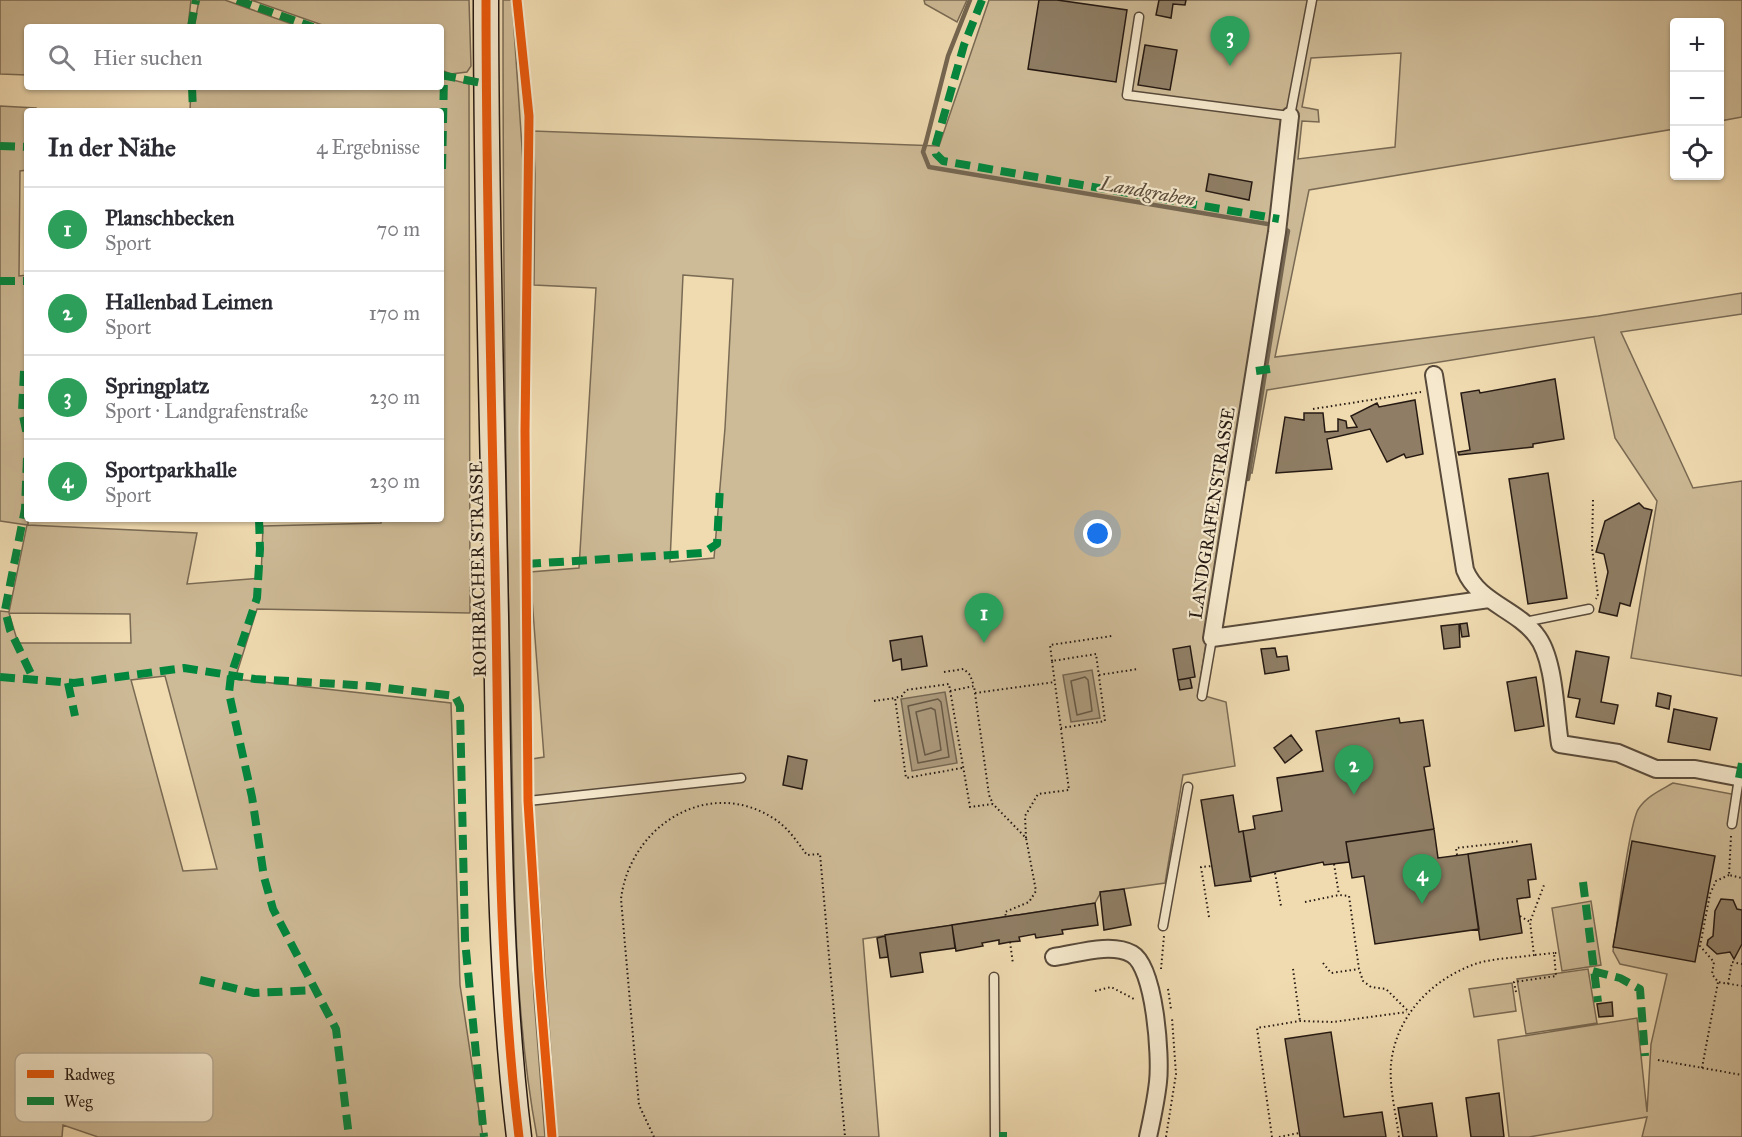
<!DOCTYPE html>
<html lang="de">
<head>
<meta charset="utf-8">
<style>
	body { margin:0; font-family:"IM FELL Great Primer",serif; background:#f2f2f3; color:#2b2b33 }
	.controls { position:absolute; right:18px; top:18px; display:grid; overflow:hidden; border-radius:6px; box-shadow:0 2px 4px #0004 }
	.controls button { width:54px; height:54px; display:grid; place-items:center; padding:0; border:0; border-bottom:2px solid #e1e1e2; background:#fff; color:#2b2b33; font:30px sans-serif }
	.you { position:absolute; left:1098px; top:534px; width:21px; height:21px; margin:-15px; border:4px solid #fff; border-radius:50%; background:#1a73e8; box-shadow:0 0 0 9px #1a73e833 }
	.badge { display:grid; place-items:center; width:39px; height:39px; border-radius:50%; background:#0f766e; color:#fff; font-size:20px; font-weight:700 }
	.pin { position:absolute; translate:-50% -50px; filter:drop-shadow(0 2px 3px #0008) }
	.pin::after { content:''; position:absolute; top:32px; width:21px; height:18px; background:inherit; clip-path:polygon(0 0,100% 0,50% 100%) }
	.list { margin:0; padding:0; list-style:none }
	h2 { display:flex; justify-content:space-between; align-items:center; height:78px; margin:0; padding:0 24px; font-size:26px }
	h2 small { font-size:20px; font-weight:400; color:#7c7c81 }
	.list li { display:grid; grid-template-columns:39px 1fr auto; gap:18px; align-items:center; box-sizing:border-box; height:84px; padding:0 24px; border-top:2px solid #e1e1e2 }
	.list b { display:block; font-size:22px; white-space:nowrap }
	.list p { margin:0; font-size:20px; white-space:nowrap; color:#7c7c81 }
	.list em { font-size:20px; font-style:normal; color:#7c7c81 }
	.icon { flex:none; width:33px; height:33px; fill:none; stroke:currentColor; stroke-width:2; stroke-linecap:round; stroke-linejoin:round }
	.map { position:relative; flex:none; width:1742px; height:1137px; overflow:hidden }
	.search { position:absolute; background:#fff; box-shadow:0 2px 4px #0004; left:24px; top:24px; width:420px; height:66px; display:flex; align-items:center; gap:15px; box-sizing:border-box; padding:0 21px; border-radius:6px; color:#7c7c81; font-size:22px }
	.panel { position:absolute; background:#fff; box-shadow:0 2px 4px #0004; left:24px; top:108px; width:420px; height:414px; border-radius:6px }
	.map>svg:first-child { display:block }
	.green { fill:#cdba96; stroke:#796a54; stroke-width:1.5; fill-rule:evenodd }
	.water { fill:#ab997b; stroke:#756651; stroke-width:1.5 }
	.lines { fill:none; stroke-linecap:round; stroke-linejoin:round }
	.shore { stroke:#685946; stroke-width:1.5 }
	.stream { stroke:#756651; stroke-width:4.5 }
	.building { fill:#8f7e65; stroke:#251912; stroke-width:1.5 }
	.service-casing { stroke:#584a3a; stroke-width:11 }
	.minor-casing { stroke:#584a3a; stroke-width:20 }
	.secondary-casing { stroke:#251912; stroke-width:27 }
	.path { stroke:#251912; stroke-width:2; stroke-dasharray:1.5 3; stroke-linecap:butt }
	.service { stroke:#f5e8cc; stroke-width:8 }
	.minor { stroke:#f5e8cc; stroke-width:16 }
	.secondary { stroke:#f5e8cc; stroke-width:24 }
	.quiet { stroke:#00873e; stroke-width:8; stroke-dasharray:15 8; stroke-linecap:butt }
	.cycleway-casing { stroke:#f5e8cc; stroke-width:13 }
	.cycleway { stroke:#e8590c; stroke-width:9 }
	.labels { text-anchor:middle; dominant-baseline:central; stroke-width:4.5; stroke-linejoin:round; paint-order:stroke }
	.street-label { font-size:18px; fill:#251912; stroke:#f5e8cc }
	.water-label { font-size:20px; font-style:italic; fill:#5b4c3c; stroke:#f5e8cc }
	.key { fill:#f5e8cc; stroke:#b7aa94; stroke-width:1.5 }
	.key-label { font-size:16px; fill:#251912 }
</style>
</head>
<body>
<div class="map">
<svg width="1742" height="1137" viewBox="0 0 1742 1137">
	<rect width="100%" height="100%" fill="#f0dbb1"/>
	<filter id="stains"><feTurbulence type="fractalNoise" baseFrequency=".00333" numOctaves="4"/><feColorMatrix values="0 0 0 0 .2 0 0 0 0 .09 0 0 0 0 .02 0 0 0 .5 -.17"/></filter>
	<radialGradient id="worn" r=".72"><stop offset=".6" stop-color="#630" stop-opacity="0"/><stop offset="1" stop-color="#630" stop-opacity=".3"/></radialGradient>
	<path class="green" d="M0,0H191L188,27H27V75L0,74Z
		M199,0H225L300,27H194Z
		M251,0H469L471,66L467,72L451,74L441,70V27H328Z
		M503,0H512L524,177L521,574L523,752L534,997L545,1137H537C511,998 515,855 511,715C505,477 503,238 503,0Z
		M924,0H967L957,22L925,4Z
		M989,0H1742V117L1720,121V22H1674V129L1309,190L1275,357L1598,316L1742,293V314L1621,332L1693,488L1742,481V676L1631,658L1657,501L1615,438L1594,337L1267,390L1252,473L1233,468L1198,694L1226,702L1235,766L1183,775L1165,883L1101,892L1095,903L863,939L879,1137H557L533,802L532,759L544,757L530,572L579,568L596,288L534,285L535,174L533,131L939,146ZM1401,53L1395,147L1298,159L1302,121L1319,122L1318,110L1302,107L1311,58ZM683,275L733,279L725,428L714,558L670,562Z
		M441,77L469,84L470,613L257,609L235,679L451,703L460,985L483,1137H98L63,1125L62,1137H0V611L9,612L27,525L0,521V106L36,108V111H27V170L20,171L19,276L27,275L28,525L197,533L187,584L261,578L263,526L381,523V519H441V111H190L191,87H441ZM9,613L130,614L131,643H18ZM165,676L217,869H216L183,871L131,680Z
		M1673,783L1742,796V1137H1642L1647,1117L1529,1137H1509L1498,1040L1637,1018L1647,1112L1651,1044L1667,974L1620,964L1613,951C1617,927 1629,821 1639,808C1647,796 1661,790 1673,783Z
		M1591,901L1601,965L1562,971L1552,908Z
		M1588,969L1597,1023L1526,1034L1517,979Z
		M1512,983L1516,1011L1474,1017L1469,989Z"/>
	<path class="water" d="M1092,670L1100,718L1071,722L1063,675Z
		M945,692L957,763L912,771L901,699Z"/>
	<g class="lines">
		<path class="shore" d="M1085,677L1088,680L1092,711L1077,715L1071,681Z
			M938,699L941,702L949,757L918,763L908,706Z
			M931,708L935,710L941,750L925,755L916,712Z"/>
		<path class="stream" d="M970,0L948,56L926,142L923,152L929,167L1273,225
			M1248,479L1287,236L1288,231L1281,227"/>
	</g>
	<path class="building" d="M1039,0H1057L1127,10L1116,82L1028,69Z
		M1159,0H1186L1185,5L1173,4L1171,18L1156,15Z
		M1145,45L1177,50L1170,90L1138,85Z
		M1209,174L1252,182L1249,200L1206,191Z
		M1555,379L1564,439L1533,444V447L1459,455L1458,452L1470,450L1461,393L1479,390L1480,393Z
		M1415,400L1423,454L1406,458L1404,454L1387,462L1370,429L1327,439L1332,469L1276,473L1285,417L1304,420V413H1323L1325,432L1338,431V419L1346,421L1347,428L1357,427L1351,416L1377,403L1379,407Z
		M1548,473L1567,598L1528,604L1509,479Z
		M1639,503L1644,508L1652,510L1630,606L1620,603L1617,616L1599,612L1608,572L1604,554L1596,552L1605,521Z
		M1467,623L1469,636L1462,637L1460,624Z
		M1459,624L1460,647L1444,649L1441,626Z
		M922,636L927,666L902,670L901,659L893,661L890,641Z
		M1190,646L1195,677L1178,680L1173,649Z
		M1275,648L1277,657L1287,656L1289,670L1265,674L1261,649Z
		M1576,651L1609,657L1601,702L1618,705L1614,724L1576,717L1580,699L1568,697Z
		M1536,677L1544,726L1515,731L1507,682Z
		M1190,678L1192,688L1180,690L1178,680Z
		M1658,693L1671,696L1669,709L1656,706Z
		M1674,709L1717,718L1710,750L1668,742Z
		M1399,718L1400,723L1423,720L1430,766L1424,767L1434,829L1346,842L1349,862L1324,865L1323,862L1250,877L1243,831L1255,829L1253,816L1282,811L1277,778L1323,771L1316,731Z
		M1291,735L1302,750L1285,763L1274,748Z
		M788,756L807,760L802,789L783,785Z
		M1233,795L1239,832L1243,831L1251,881L1215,886L1201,800Z
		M1434,829L1438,858L1468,854L1479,929L1375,944L1364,876L1352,878L1346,842Z
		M1632,841L1715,856L1695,962L1613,947Z
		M1531,844L1536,879L1528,880L1530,897L1517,899L1522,933L1480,940L1468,854Z
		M1124,889L1131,925L1104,930L1100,892Z
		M1721,899L1733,900L1737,909L1742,910V944L1734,959L1730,952L1717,954L1707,945L1708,940L1713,936L1715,911Z
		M1095,903L1098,925L1062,930L1063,934L1036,938L1035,934L1019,937L1020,941L1010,942L999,944V940L982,943L983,946L956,951L952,925Z
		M952,925L955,948L920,953L923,972L891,977L885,935Z
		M885,936L888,957L880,958L877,938Z
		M1612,1002L1613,1016L1599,1017L1597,1004Z
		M1331,1032L1344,1117L1382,1112L1386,1137H1300L1285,1039Z
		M1499,1093L1504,1137H1471L1466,1098Z
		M1432,1103L1437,1137H1403L1398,1108Z"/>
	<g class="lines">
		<g class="service-casing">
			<path id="service" d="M1139,17L1127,95L1290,116L1312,0
				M1524,622L1589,609
				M1202,696L1212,638
				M528,801L741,778
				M1732,824L1739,778
				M1163,926L1188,787
				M994,977L995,1137"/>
		</g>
		<g class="minor-casing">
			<path id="minor" d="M1290,116L1277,232L1212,638L1489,599
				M1434,375L1465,570C1478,602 1516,609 1536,635C1555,658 1555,714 1560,744L1618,753L1656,769H1695L1742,778
				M1054,957C1076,954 1111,942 1132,954C1155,967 1161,1057 1158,1082C1156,1100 1152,1119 1148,1137"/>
		</g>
		<g class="secondary-casing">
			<path id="secondary" d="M486,0C486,206 492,412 496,617C499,790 498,965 519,1137"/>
		</g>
		<path class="path" d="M1313,409L1421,392
			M1593,500L1592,548L1598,596L1596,599
			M1052,661L1050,645L1112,636
			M944,672L964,669L970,675L974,686
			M1099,675L1138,669
			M950,691L974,686L989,795L993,804
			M975,693L1055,682
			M874,701L895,698
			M962,768L906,778L895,698L902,696L906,690L949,684L970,807L993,804L1026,838L1036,891L1029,902L1005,912L1006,917
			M1731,836L1729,875L1742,878
			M1026,838L1025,816L1038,794L1069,790L1052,661L1096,654L1105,721L1061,728
			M1457,855L1456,848L1520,841
			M1334,864L1339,895
			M1275,873L1281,906
			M1729,875L1716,881L1710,894L1700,946L1714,962L1712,974L1718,982L1742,986
			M1305,902L1339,895L1349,896L1359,969L1363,981L1371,987L1386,989L1409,1012
			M1520,916L1530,922
			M1209,917L1201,867L1212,866
			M1010,942L1013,964
			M1535,955L1554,953
			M1323,963L1331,973L1359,969
			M1161,969L1164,936
			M1293,969L1300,1021
			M1728,984L1732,962L1742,964
			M1168,989L1171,1009
			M1095,991L1111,987L1136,1000
			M1516,992L1514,982L1556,976L1554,953H1559
			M1658,1060L1742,1075
			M1702,1068L1718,982
			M654,1137L639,1105L621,899C630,825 710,775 776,820C789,829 798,843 807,855L820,854L845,1137
			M1166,1137L1176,1074L1172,1018
			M1272,1137L1257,1028L1300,1021L1333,1022L1407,1012
			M1279,1137L1299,1133
			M1399,1137C1396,1114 1389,1087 1391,1064C1396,1016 1431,980 1475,964C1493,958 1516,958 1534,955L1530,922L1544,885"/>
		<use href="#service" class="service"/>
		<use href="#minor" class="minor"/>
		<use href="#secondary" class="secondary"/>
		<path class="quiet" d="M237,0L313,27
			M982,0L964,45L935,147L936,154L943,161L1279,219
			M191,27L196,0
			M441,75L486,84
			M192,87L193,111
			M0,146L27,147
			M442,169L444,77
			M0,281H27
			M24,371L22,411L27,435
			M1256,371L1270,369
			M27,458L25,509L5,610L10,630L34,680
			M259,519L260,549L257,598L231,675L229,693L252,797L264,877L273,909L336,1029L349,1137
			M526,564L703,553L717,544L720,487
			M0,677L74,683L184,668L255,679L370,686L455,696L460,706L465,940L484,1137
			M68,683L75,716
			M1739,778L1742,763
			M1583,882L1598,1002
			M1593,971L1620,978L1640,989L1645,1056
			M200,980L254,993L317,990
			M1003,1132V1137"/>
		<g class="cycleway-casing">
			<path id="cycleway" d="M486,0C486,206 492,412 496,617C499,790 498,965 519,1137
				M517,0L529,116L525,431L528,801L539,977L552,1137"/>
		</g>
		<use href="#cycleway" class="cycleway"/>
	</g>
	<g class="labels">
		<g class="street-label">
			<text transform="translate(1212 513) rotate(-81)">LANDGRAFENSTRASSE</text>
			<text transform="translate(478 569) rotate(-91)">ROHRBACHER STRASSE</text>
		</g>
		<g class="water-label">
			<text transform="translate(1148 191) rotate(10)">Landgraben</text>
		</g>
	</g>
	<rect x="15" y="1053" width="198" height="69" rx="9" class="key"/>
	<rect x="27" y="1070" width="27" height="8" fill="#e8590c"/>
	<rect x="27" y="1097" width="27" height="8" fill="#00873e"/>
	<g class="key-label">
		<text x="64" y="1080">Radweg</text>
		<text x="64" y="1107">Weg</text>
	</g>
	<rect width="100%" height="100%" filter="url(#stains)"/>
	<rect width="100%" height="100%" fill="url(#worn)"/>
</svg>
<div class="controls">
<button>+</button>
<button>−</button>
<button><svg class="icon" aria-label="locate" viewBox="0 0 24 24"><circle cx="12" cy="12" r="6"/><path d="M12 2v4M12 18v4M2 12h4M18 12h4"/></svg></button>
</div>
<div class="you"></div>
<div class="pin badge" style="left:984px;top:643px;background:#2e9e5b">1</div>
<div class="pin badge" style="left:1354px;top:795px;background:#2e9e5b">2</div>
<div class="pin badge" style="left:1230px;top:66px;background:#2e9e5b">3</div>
<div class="pin badge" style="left:1422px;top:904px;background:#2e9e5b">4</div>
<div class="search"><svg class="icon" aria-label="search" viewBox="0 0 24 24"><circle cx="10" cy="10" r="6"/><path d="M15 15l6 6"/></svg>Hier suchen</div>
<section class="panel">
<h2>In der Nähe<small>4 Ergebnisse</small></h2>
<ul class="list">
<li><span class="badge" style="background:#2e9e5b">1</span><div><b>Planschbecken</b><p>Sport</p></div><em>70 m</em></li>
<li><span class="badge" style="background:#2e9e5b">2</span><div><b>Hallenbad Leimen</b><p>Sport</p></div><em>170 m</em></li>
<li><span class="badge" style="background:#2e9e5b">3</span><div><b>Springplatz</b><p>Sport · Landgrafenstraße</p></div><em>230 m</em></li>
<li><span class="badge" style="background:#2e9e5b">4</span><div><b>Sportparkhalle</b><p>Sport</p></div><em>230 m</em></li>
</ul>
</section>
</div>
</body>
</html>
